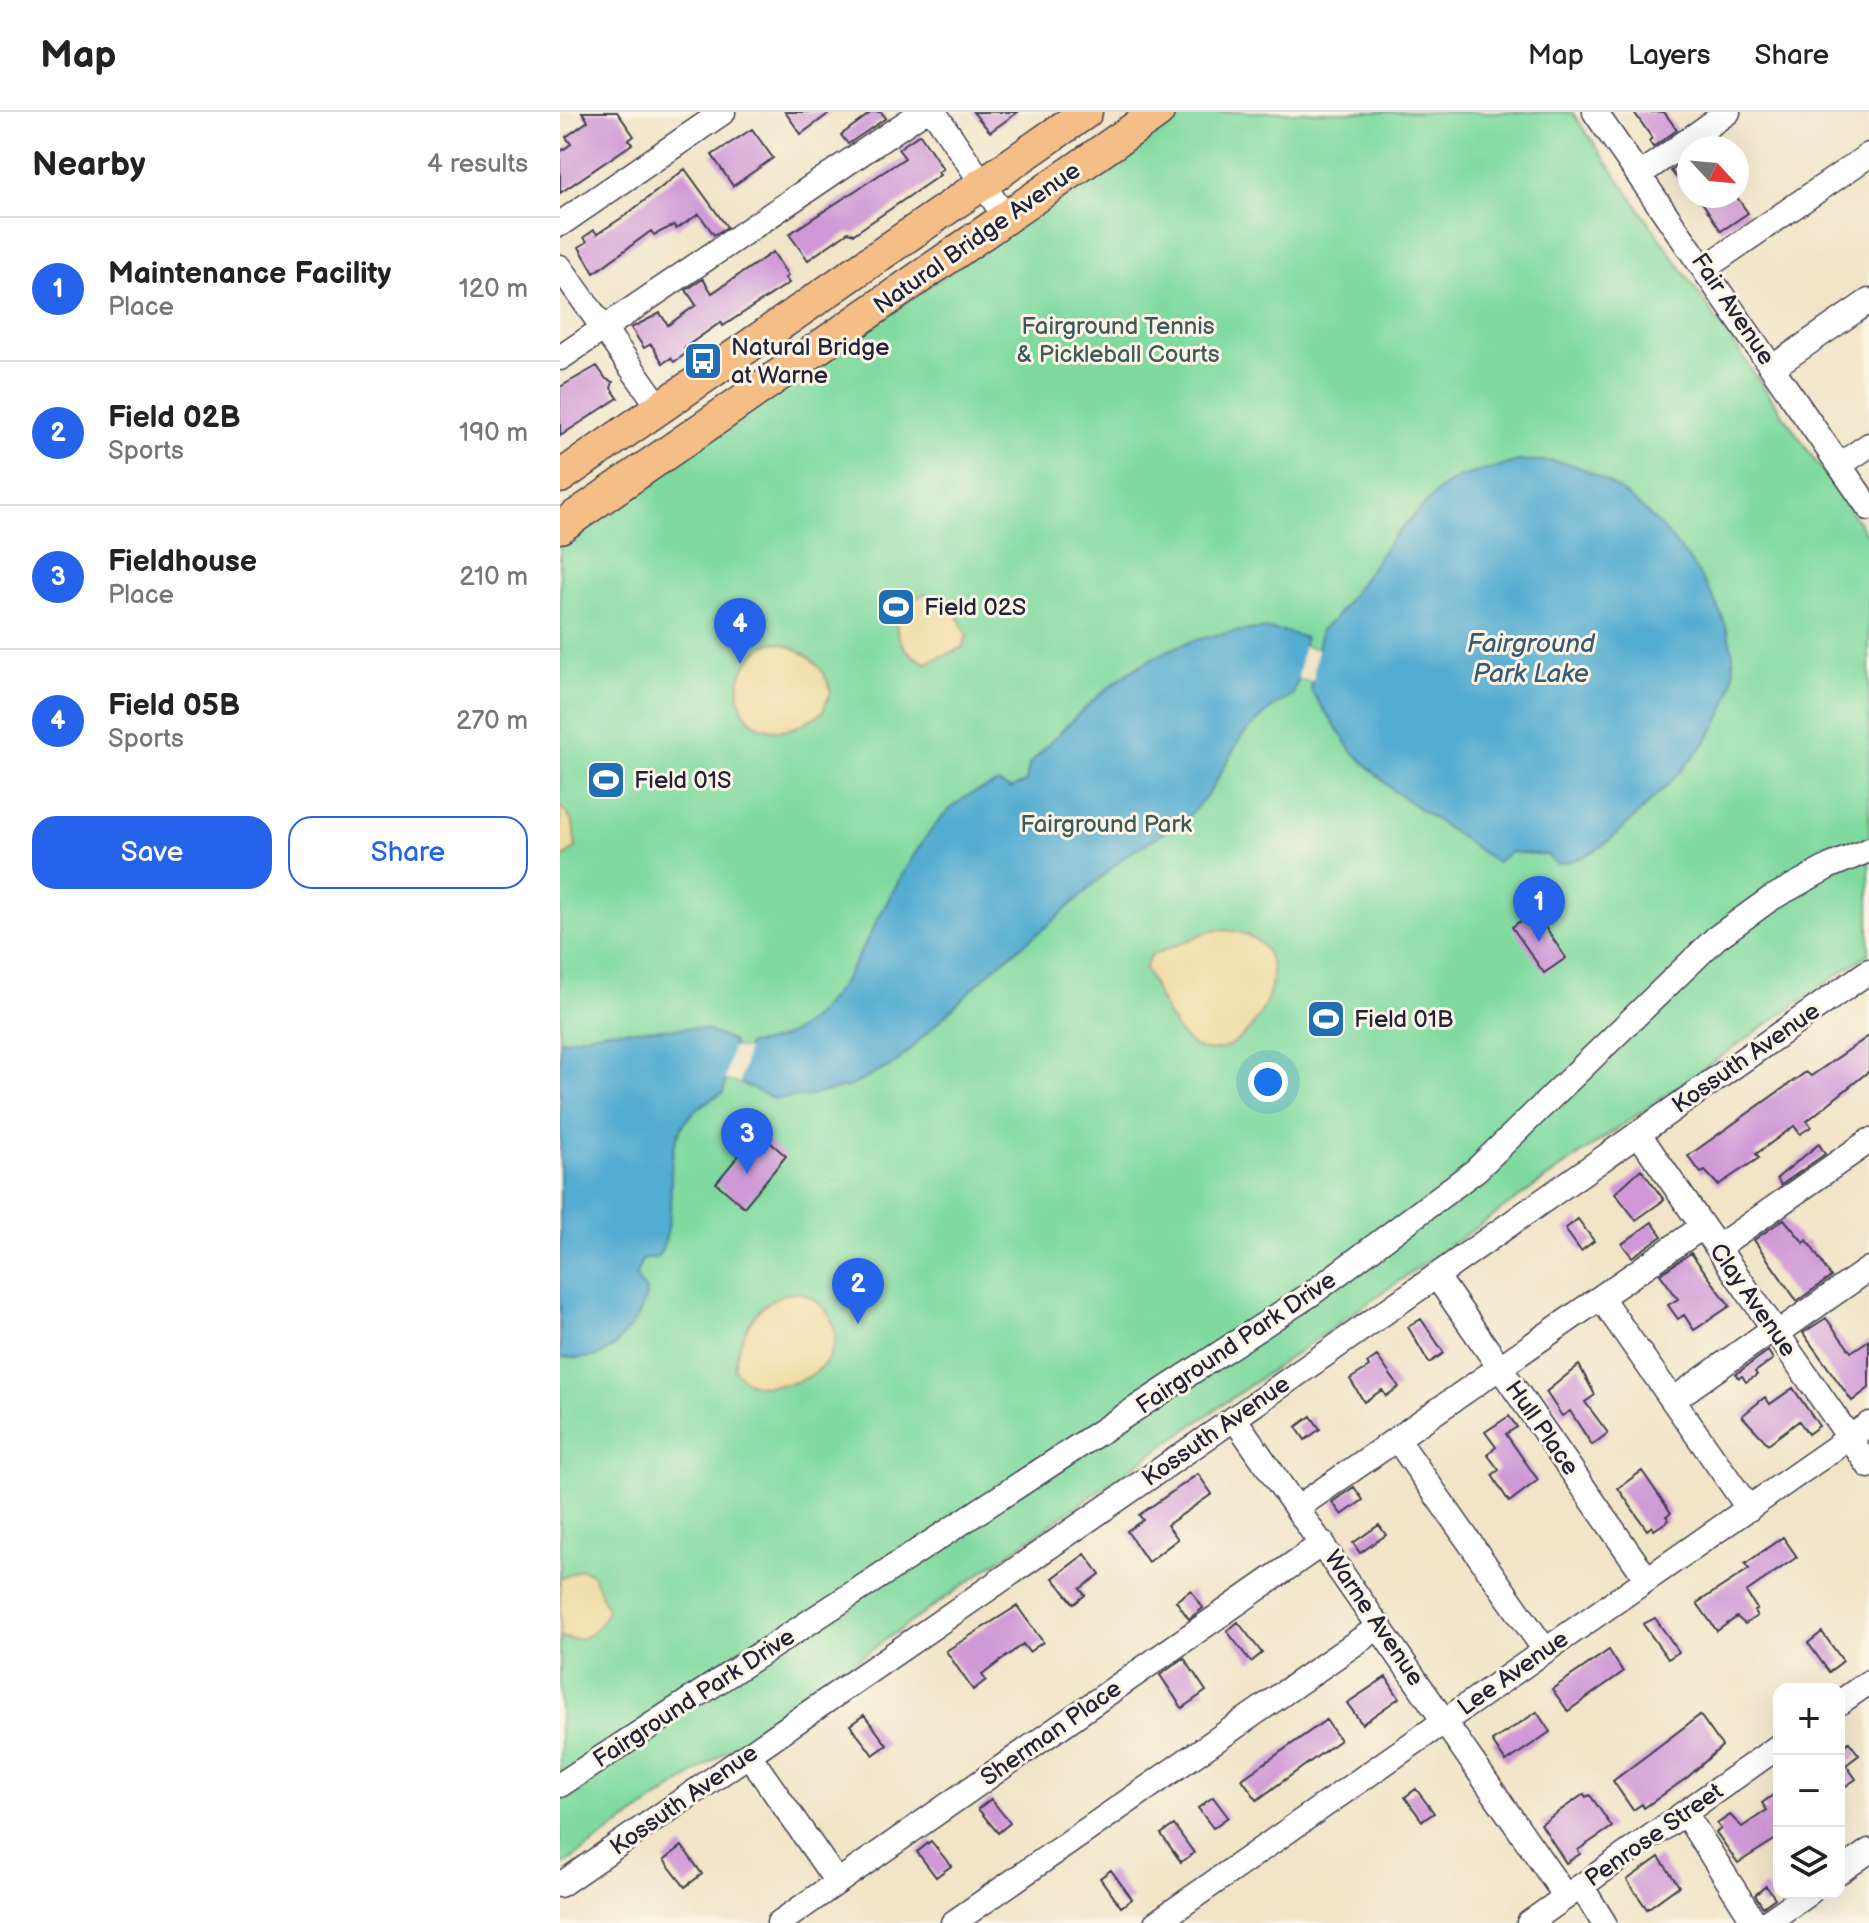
<!DOCTYPE html>
<html lang="en">
<head>
<meta charset="utf-8">
<style>
	body { margin:0; font-family:"Balsamiq Sans",sans-serif; background:#f6f6f6; color:#222 }
	.controls { position:absolute; right:24px; bottom:24px; display:grid; overflow:hidden; border-radius:16px; box-shadow:0 8px 32px #0002 }
	.controls button { width:72px; height:72px; display:grid; place-items:center; padding:0; border:0; border-bottom:2px solid #e0e0e0; background:#fff; color:#222; font:40px sans-serif }
	.compass { position:absolute; left:1117px; top:24px; width:72px; height:72px; border-radius:50%; background:#fff; box-shadow:0 8px 32px #0002; rotate:116deg }
	.you { position:absolute; left:708px; top:970px; width:28px; height:28px; margin:-20px; border:6px solid #fff; border-radius:50%; background:#1a73e8; box-shadow:0 0 0 12px #1a73e833 }
	.badge { display:grid; place-items:center; width:52px; height:52px; border-radius:50%; background:#2563eb; color:#fff; font-size:26px; font-weight:700 }
	.pin { position:absolute; translate:-50% -66px; filter:drop-shadow(0 2px 4px #0008) }
	.pin::after { content:''; position:absolute; top:42px; width:28px; height:24px; background:inherit; clip-path:polygon(0 0,100% 0,50% 100%) }
	.list { margin:0; padding:0; list-style:none }
	h2 { display:flex; justify-content:space-between; align-items:center; height:104px; margin:0; padding:0 32px; font-size:34px }
	h2 small { font-size:26px; font-weight:400; color:#767676 }
	.list li { display:grid; grid-template-columns:52px 1fr auto; gap:24px; align-items:center; box-sizing:border-box; height:144px; padding:0 32px; border-top:2px solid #e0e0e0 }
	.list b { display:block; font-size:30px; white-space:nowrap }
	.list p { margin:0; font-size:26px; white-space:nowrap; color:#767676 }
	.list em { font-size:26px; font-style:normal; color:#767676 }
	.actions { display:flex; gap:16px; padding:24px 32px }
	.actions a { flex:1; padding:18px 0; border:2px solid #2563eb; border-radius:24px; text-align:center; font-size:28px; color:#2563eb }
	.actions .main { background:#2563eb; color:#fff }
	.icon { flex:none; width:44px; height:44px; fill:none; stroke:currentColor; stroke-width:2; stroke-linecap:round; stroke-linejoin:round }
	.map { position:relative; flex:none; width:1309px; height:1811px; overflow:hidden }
	header { display:flex; align-items:center; gap:48px; box-sizing:border-box; height:112px; padding:0 40px; background:#fff; border-bottom:2px solid #e0e0e0 }
	header strong { font-size:38px }
	nav { display:flex; gap:44px; margin-inline-start:auto; font-size:28px }
	main { display:flex }
	aside { flex:1; background:#fff }
	.map>svg:first-child { display:block }
	.green { fill:#80daa0; stroke:#517e6e; stroke-width:2 }
	.sand { fill:#eeda9e; stroke:#887e6c; stroke-width:2 }
	.water { fill:#53acd1; stroke:#3a6786; stroke-width:2 }
	.pier { fill:#f1e4c7 }
	.building { fill:#cf99d7 }
	.lines { fill:none; stroke-linecap:round; stroke-linejoin:round }
	.minor-casing { stroke:#413f50; stroke-width:27 }
	.major-casing { stroke:#413f50; stroke-width:35 }
	.minor { stroke:#fff; stroke-width:24 }
	.major { stroke:#f5be86; stroke-width:32 }
	.labels { text-anchor:middle; dominant-baseline:central; stroke-width:6; stroke-linejoin:round; paint-order:stroke }
	.street-label { font-size:24px; fill:#22223b; stroke:#fcf5e5 }
	.park-label { font-size:24px; fill:#3e5959; stroke:#fcf5e5 }
	.poi-label { font-size:24px; fill:#22223b; stroke:#fcf5e5; text-anchor:start }
	.water-label { font-size:26px; font-style:italic; fill:#365977; stroke:#fcf5e5 }
</style>
</head>
<body>
<header>
<strong>Map</strong>
<nav><a>Map</a><a>Layers</a><a>Share</a></nav>
</header>
<main>
<aside>
<h2>Nearby<small>4 results</small></h2>
<ul class="list">
<li><span class="badge">1</span><div><b>Maintenance Facility</b><p>Place</p></div><em>120 m</em></li>
<li><span class="badge">2</span><div><b>Field 02B</b><p>Sports</p></div><em>190 m</em></li>
<li><span class="badge">3</span><div><b>Fieldhouse</b><p>Place</p></div><em>210 m</em></li>
<li><span class="badge">4</span><div><b>Field 05B</b><p>Sports</p></div><em>270 m</em></li>
</ul>
<div class="actions"><a class="main">Save</a><a>Share</a></div>
</aside>
<div class="map">
<svg width="1309" height="1811" viewBox="0 0 1309 1811">
	<rect width="100%" height="100%" fill="#fcf5e5"/>
	<filter id="ink" filterUnits="userSpaceOnUse"><feTurbulence type="fractalNoise" baseFrequency=".0125" numOctaves="2"/><feDisplacementMap in="SourceGraphic" scale="16" xChannelSelector="R" yChannelSelector="G"/><feConvolveMatrix kernelMatrix="1 2 1 2 8 2 1 2 1" color-interpolation-filters="sRGB"/></filter>
	<filter id="wash" filterUnits="userSpaceOnUse"><feTurbulence type="fractalNoise" baseFrequency=".006" numOctaves="4" result="noise"/><feDisplacementMap in="SourceGraphic" scale="32" xChannelSelector="R" yChannelSelector="G"/><feGaussianBlur stdDeviation="1.8" result="paint"/><feColorMatrix in="noise" values="0 0 0 0 0 0 0 0 0 0 0 0 0 0 0 0 0 1.4 0 .05"/><feComposite in="paint" operator="in"/></filter>
	<g filter="url(#wash)">
		<rect width="100%" height="100%" fill="#f1e4c7"/>
		<path class="green" d="M620,0H1012L1309,426V841L0,1755V430Z"/>
		<path class="sand" d="M365,482L392,491L407,524L402,536L366,551C329,535 325,496 365,482Z
			M214,530C241,535 264,551 271,580L262,601C250,607 236,618 222,618C167,621 164,548 214,530Z
			M0,693L13,711L16,736L0,748Z
			M665,818C764,827 684,970 631,932C610,917 597,879 585,857L590,844L650,819Z
			M240,1180C299,1204 278,1270 218,1273C198,1275 187,1274 174,1257C180,1220 199,1181 240,1180Z
			M21,1457L33,1463L47,1498C38,1521 24,1532 0,1525V1467Z"/>
		<path class="water" d="M959,349C977,349 995,348 1013,353C1081,375 1183,490 1173,566C1166,617 1125,656 1090,690C1061,718 1038,747 996,752L987,743L951,740L936,750L834,679L793,640L751,579L752,569L738,567L733,583L709,598L681,625L650,680L627,706L564,745L493,809L434,856L336,951L291,974L249,984L214,987L180,971L166,968L163,981C80,1018 130,1086 98,1145L82,1148L75,1164L86,1179C84,1197 78,1205 67,1219C48,1246 32,1249 0,1245V929L45,919L132,916L147,918L173,930V935L186,938L188,932C232,931 256,907 281,873C316,822 355,713 409,683C418,678 428,676 438,671L450,677L466,670L469,653C525,593 578,537 661,522C691,516 716,514 745,526L744,535L757,537L761,518L774,507L834,424L881,376L900,365Z"/>
		<path class="pier" d="M743,535L757,537L753,569L738,567Z
			M172,935L187,938L180,971L165,968Z"/>
		<g id="blocks">
			<path class="building" d="M22,0H57L74,24L69,28L72,32L0,81V40L11,32L6,25L28,9Z
				M225,0H271L241,22Z
				M312,0H321L326,6L288,32L281,23Z
				M413,0H458L430,20Z
				M1074,0H1104L1117,18L1093,35L1089,29L1092,26Z
				M192,17L213,46L173,74L152,43Z
				M360,22L383,57L378,60L380,63L294,122L288,120L248,148L229,122L345,46L338,37Z
				M1129,46V81L1111,59Z
				M125,57L167,115L154,123L139,102L116,117L114,113L94,123L91,119L34,161L19,135L27,130L24,125L34,118L37,122L66,103Z
				M1138,84H1176L1188,101L1161,119Z
				M213,140L228,164L225,166L229,171L163,214L161,210L124,236L127,241L114,250L111,246L103,251L91,232L84,236L71,216L100,201L108,213L136,193L126,178L143,167L152,181Z
				M37,254L46,267L53,270L51,276L58,286L0,324V275Z
				M974,799L1006,846L984,861L952,815Z
				M1309,924V959L1247,1009L1251,1015L1240,1022L1234,1014L1196,1042L1199,1046L1158,1073L1145,1059L1141,1061L1128,1044L1246,960L1251,964Z
				M198,1020L226,1044L184,1095L156,1071Z
				M1259,1032L1265,1042L1221,1073L1217,1066Z
				M1081,1057L1104,1088L1076,1108L1055,1081Z
				M1018,1107L1034,1129L1021,1139L1005,1117Z
				M1224,1107L1244,1131L1247,1128L1271,1165L1237,1189L1194,1128Z
				M1092,1110L1102,1124L1072,1145L1062,1132Z
				M1131,1141L1170,1194L1134,1218L1124,1203L1118,1207L1108,1193L1118,1187L1100,1162Z
				M1266,1206L1291,1240L1309,1228V1276L1292,1289L1243,1221Z
				M861,1207L884,1241L869,1251L848,1215Z
				M1208,1239L1213,1247L1195,1260L1197,1263L1186,1270L1182,1264L1179,1266L1176,1262Z
				M817,1244L839,1275L826,1284L822,1278L804,1290L790,1267L809,1255L807,1251Z
				M1019,1253L1035,1283L1025,1290L1048,1321L1032,1333L1010,1299L1002,1304L986,1280Z
				M1233,1276L1259,1314L1248,1322L1239,1309L1208,1332L1182,1304L1205,1285L1210,1292Z
				M751,1304L760,1317L745,1328L736,1315Z
				M949,1304L957,1315L946,1322L978,1368L949,1390L932,1363L939,1358L927,1342L936,1335L925,1320Z
				M1082,1359L1111,1401L1106,1404L1109,1408L1094,1418L1092,1414L1087,1418L1058,1376Z
				M638,1362L652,1382L607,1413L618,1427L588,1450L567,1419L583,1408L579,1403Z
				M794,1375L803,1388L782,1403L772,1390Z
				M819,1413L826,1423L800,1441L793,1431Z
				M1223,1425L1237,1445L1186,1480L1197,1497L1194,1499L1197,1504L1185,1512L1177,1505L1157,1519L1137,1491L1189,1457L1185,1452Z
				M525,1442L540,1462L520,1477L525,1483L514,1492L493,1466Z
				M631,1478L643,1496L629,1507L616,1489Z
				M457,1494L483,1530L469,1540L463,1532L422,1563L426,1568L413,1578L386,1539Z
				M1095,1506L1119,1540L1108,1547L1083,1512Z
				M678,1510L702,1541L691,1550L667,1519Z
				M1262,1520L1283,1549L1269,1560L1248,1531Z
				M1049,1538L1063,1560L1008,1599L992,1577Z
				M624,1546L646,1579L622,1596L600,1563Z
				M826,1565L839,1586L802,1612L787,1591Z
				M977,1600L990,1620L946,1650L932,1629Z
				M304,1603L327,1633L313,1643L290,1613Z
				M1140,1603L1162,1634L1128,1665L1084,1696L1082,1692L1073,1698L1053,1669Z
				M766,1608L780,1628L697,1688L682,1667Z
				M1289,1630L1299,1643L1286,1653L1296,1667L1286,1674L1279,1665V1638Z
				M856,1677L874,1701L862,1709L845,1685Z
				M1219,1679V1725L1178,1751L1156,1720L1161,1717L1157,1712L1170,1703L1182,1715L1207,1698L1202,1691Z
				M1024,1682L1026,1685L1030,1683L1052,1715L1018,1738L1020,1742L1006,1751L981,1712Z
				M653,1685L668,1705L653,1716L638,1696Z
				M431,1687L450,1711L438,1721L418,1697Z
				M614,1713L634,1741L621,1750L601,1722Z
				M371,1729L391,1754L376,1765L357,1740Z
				M122,1734L142,1762L125,1775L104,1748Z
				M1099,1745L1119,1774L1087,1797L1067,1768Z
				M551,1758L572,1787L561,1795L540,1766Z
				M1206,1774L1215,1786L1203,1795L1195,1783Z"/>
		</g>
	</g>
	<g filter="url(#ink)">
		<use href="#blocks" fill-opacity="0" stroke="#413f50" stroke-width="2"/>
		<g class="lines">
			<g class="minor-casing">
				<path id="minor" d="M374,0L446,106
					M1035,0L1309,396
					M1079,63L1168,0
					M0,112L163,0
					M0,155L100,296
					M1145,156L1309,43
					M0,246L362,0
					M1213,255L1309,189
					M1280,353L1309,333
					M1078,1021L1309,1354
					M1158,1135L1309,1029
					M877,1165L1087,1467
					M1041,1186L1189,1397
					M1216,1222L1309,1157
					M1113,1288L1213,1217
					M674,1306L1006,1785
					M837,1327L985,1538
					M737,1396L1142,1115
					M1279,1591L1309,1570
					M189,1643L277,1770
					M0,1673L751,1182L916,1058L1156,826L1210,787L1270,754L1309,738
					M1125,1701L1195,1811
					M1279,1760L1309,1739
					M0,1773L662,1315L1309,859
					M1021,1774L1044,1811
					M219,1811L763,1431
					M393,1811L820,1514
					M596,1811L1309,1312
					M969,1811L1219,1634
					M1206,1811L1249,1781"/>
			</g>
			<g class="major-casing">
				<path id="major" d="M0,365L526,0
					M0,415L598,0"/>
			</g>
			<use href="#minor" class="minor"/>
			<use href="#major" class="major"/>
		</g>
	</g>
	<defs>
		<g id="bus-square" transform="scale(2)"><rect x="-9" y="-9" width="18" height="18" rx="4" fill="#1f6fb2" stroke="#fcf5e5"/><path d="M-5-6H5V4H4V6H2V4H-2V6H-4V4H-5ZM-3.5-4V0h7V-4ZM-3.5 1.2v1.5H-2V1.2ZM2 1.2v1.5H3.5V1.2Z" fill="#fff"/></g>
		<g id="stadium-square" transform="scale(2)"><rect x="-9" y="-9" width="18" height="18" rx="4" fill="#1f6fb2" stroke="#fcf5e5"/><path d="M0-5a6.5 5 0 1 0 0 10a6.5 5 0 1 0 0-10ZM-3.5-1.8h7v3.6h-7Z" fill="#fff"/></g>
	</defs>
	<g fill-rule="evenodd">
		<use href="#bus-square" x="143" y="249"/>
		<use href="#stadium-square" x="336" y="495"/>
		<use href="#stadium-square" x="46" y="668"/>
		<use href="#stadium-square" x="766" y="907"/>
	</g>
	<g class="labels">
		<g class="street-label">
			<text transform="translate(417 126) rotate(-35)">Natural Bridge Avenue</text>
			<text transform="translate(1173 197) rotate(56)">Fair Avenue</text>
			<text transform="translate(1186 946) rotate(-35)">Kossuth Avenue</text>
			<text transform="translate(1193 1188) rotate(55)">Clay Avenue</text>
			<text transform="translate(676 1231) rotate(-34)">Fairground Park Drive</text>
			<text transform="translate(982 1316) rotate(55)">Hull Place</text>
			<text transform="translate(656 1319) rotate(-35)">Kossuth Avenue</text>
			<text transform="translate(814 1506) rotate(56)">Warne Avenue</text>
			<text transform="translate(953 1561) rotate(-35)">Lee Avenue</text>
			<text transform="translate(134 1586) rotate(-33)">Fairground Park Drive</text>
			<text transform="translate(491 1621) rotate(-35)">Sherman Place</text>
			<text transform="translate(124 1688) rotate(-35)">Kossuth Avenue</text>
			<text transform="translate(1094 1723) rotate(-35)">Penrose Street</text>
		</g>
		<g class="park-label">
			<text x="558" y="214">Fairground Tennis<tspan x="558" dy="28">&amp; Pickleball Courts</tspan></text>
			<text x="546" y="712">Fairground Park</text>
		</g>
		<g class="poi-label">
			<text x="171" y="235">Natural Bridge<tspan x="171" dy="28">at Warne</tspan></text>
			<text x="364" y="495">Field 02S</text>
			<text x="74" y="668">Field 01S</text>
			<text x="794" y="907">Field 01B</text>
		</g>
		<g class="water-label">
			<text x="971" y="532">Fairground<tspan x="971" dy="30">Park Lake</tspan></text>
		</g>
	</g>
</svg>
<div class="controls">
<button>+</button>
<button>−</button>
<button><svg class="icon" aria-label="layers" viewBox="0 0 24 24"><path d="M12 4l9 5-9 5-9-5zM3 14l9 5 9-5"/></svg></button>
</div>
<svg class="compass" viewBox="-18 -18 36 36"><path d="M0-13l5 13h-10z" fill="#e53935"/><path d="M0 13l5-13h-10z" fill="#767676"/></svg>
<div class="you"></div>
<div class="pin badge" style="left:979px;top:830px">1</div>
<div class="pin badge" style="left:298px;top:1212px">2</div>
<div class="pin badge" style="left:187px;top:1062px">3</div>
<div class="pin badge" style="left:180px;top:552px">4</div>
</div>
</main>
</body>
</html>
